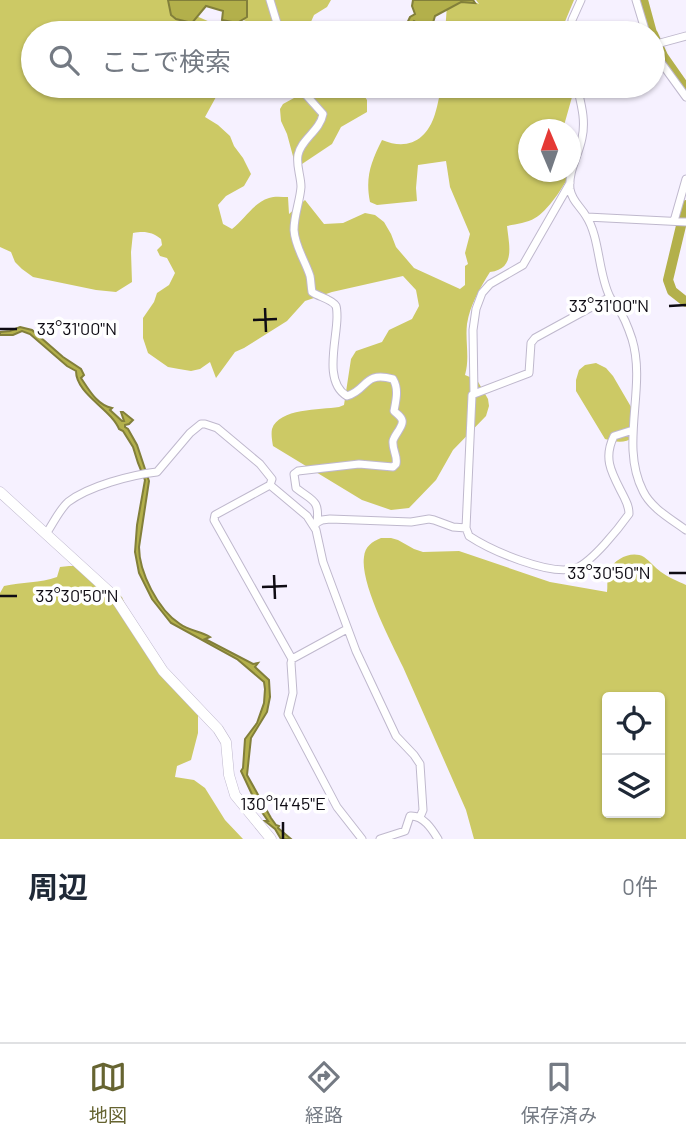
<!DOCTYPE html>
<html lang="ja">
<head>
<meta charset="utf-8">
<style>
	body { margin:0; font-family:Barlow,"Noto Sans JP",sans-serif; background:#f2f2f3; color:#1f2937 }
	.controls { position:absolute; right:21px; bottom:21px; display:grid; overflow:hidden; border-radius:7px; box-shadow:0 2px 5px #0004 }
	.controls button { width:63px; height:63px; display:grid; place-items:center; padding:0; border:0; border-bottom:2px solid #e0e1e3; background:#fff; color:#1f2937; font:35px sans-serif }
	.compass { position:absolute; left:518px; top:119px; width:63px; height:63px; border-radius:50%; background:#fff; box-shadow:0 2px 5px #0004; rotate:358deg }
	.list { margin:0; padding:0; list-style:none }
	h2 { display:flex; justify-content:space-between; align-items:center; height:91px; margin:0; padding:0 28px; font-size:30px }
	h2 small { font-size:23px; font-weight:400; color:#747a83 }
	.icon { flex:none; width:38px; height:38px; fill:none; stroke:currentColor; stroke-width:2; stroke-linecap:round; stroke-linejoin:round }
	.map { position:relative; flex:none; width:686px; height:839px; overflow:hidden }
	.search { position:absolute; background:#fff; box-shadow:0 2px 5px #0004; left:21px; right:21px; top:21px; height:77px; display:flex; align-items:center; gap:18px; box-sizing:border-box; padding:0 24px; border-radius:38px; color:#747a83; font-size:26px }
	.sheet { height:203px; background:#fff }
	nav { display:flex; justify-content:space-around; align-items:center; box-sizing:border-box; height:98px; border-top:2px solid #e0e1e3; background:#fff; font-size:19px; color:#747a83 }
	nav a { display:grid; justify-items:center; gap:4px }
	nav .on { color:#666431 }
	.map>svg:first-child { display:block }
	.forest { fill:#ccc965; fill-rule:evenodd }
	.water { fill:#b3b04b; stroke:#827f3a; stroke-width:2 }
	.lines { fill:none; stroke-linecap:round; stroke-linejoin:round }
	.river { stroke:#b3b04b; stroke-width:10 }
	.minor-casing { stroke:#bfb8cd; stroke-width:9 }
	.major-casing { stroke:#bfb8cd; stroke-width:11 }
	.minor { stroke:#fff; stroke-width:7 }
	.major { stroke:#fff; stroke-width:10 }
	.ticks { fill:none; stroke:#0f0c14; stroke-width:2.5 }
	.ticks-label { font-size:18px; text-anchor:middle; fill:#0f0c14; stroke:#fff; stroke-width:7; stroke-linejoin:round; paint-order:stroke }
</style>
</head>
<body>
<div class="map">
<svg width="686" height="839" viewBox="0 0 686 839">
	<rect width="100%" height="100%" fill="#f6f1ff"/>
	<path class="forest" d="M0,0H176L178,8L210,22L215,33H33V86H222L205,117L218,125L230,136L234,146L243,158L251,174L244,186L226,196L218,205L223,224L232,229C244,220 253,203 269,198C274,196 282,197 288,197L289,214L305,200L324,224L343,223L365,213L375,215L384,222L391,234L396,247L414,268L460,289L465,285V266L468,264L465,253L470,234L450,187L446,161L418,165L416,188L417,201L377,205L370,202C365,177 371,162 382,140C408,151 427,140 435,114C438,105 439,95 442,86H573L574,90L563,129L528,130V172H570C567,183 546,213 535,218C527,223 516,224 507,226C509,245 516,269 490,272C480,288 470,305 467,324C465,341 470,358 465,375L477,380L488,399L489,406L486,416L453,450L436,480L409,508L391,510L362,500L273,446C272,440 271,434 272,429C279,408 320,410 339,407L344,405L351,359L356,351L382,342L389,330L412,319L419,306L416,290L403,276L332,292L305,301L287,321L244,348L235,352L216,378L210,362L200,369L191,371L179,369L168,367L148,353L143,338V318L154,302L157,293L169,285L175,273L167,258L160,256L157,250L162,245L161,239C152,232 145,231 133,233L131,252L132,282L116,292L96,290L33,277L22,269L15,262L11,252L0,247Z
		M230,0H331L327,7L314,15L306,33H278L235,17Z
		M470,0L479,4L476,0H574L564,24L565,33H445L447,5Z
		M297,86H324L341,94L345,90H351L365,97L367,100V112L341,127L332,144L302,164L294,160L287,134L281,121L280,109L283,104L294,98Z
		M596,363L606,368L613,376L634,412V437C624,444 616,442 605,439L576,391V380L579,370L585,365Z
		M381,538H391L398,540L414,549L423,552L459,551L550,582L607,592C608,585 606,576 610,569C615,559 632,550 644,557C650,561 655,568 661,572C669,578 678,581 686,585V839H474L466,810C445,762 424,715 403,667C391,642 360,583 364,557C365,546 372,542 381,538ZM607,697H660V813H607Z
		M69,566H76L122,597L144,649L198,713V733L191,760L177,766L175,777L194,780L205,788L225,820L243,839H0V593L4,586C22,582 40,583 57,577L60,567Z"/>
	<path class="water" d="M168,0H247V17L237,23L222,20L223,11L206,6L192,23L176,19L171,15Z
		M413,0H473L475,3L461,2L435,16L430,33H418L417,23L414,21L404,30L410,17L415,14L412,6Z
		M20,327L32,330L63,357L81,369L84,375L81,378C89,390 97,405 112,408L110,410L122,421H124L121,412H123L133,420L129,424L125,425V427L128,429L137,445L149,481L139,547C139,572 158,610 180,624C189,631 201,631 210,637L205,639L253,664L258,663L255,667L269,680L270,697L267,712L251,738L247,775L271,818L276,825L279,826L278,828L291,839H281L275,829L265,821H268L257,805L241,771L243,768L245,739L257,723L264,703L265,689L264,682L237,659L171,623L152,599L139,573L135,552L137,525L145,480L138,463L133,447L123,431L119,429C111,409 76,394 76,371L67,366L30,334L22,331L13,335H0V332L10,331Z"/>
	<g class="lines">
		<path class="river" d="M643,0L652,33
			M653,34L663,56L686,89
			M686,205L668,280L672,291L686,302"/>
		<g class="minor-casing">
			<path id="minor" d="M270,0L280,33
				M636,0L646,33
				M571,33L572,20L581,0
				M653,45L686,36
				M653,48L657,57L686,97
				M298,86L323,114C320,131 301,139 298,155C296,166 301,176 301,187C300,201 294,215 294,230C295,247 305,260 310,276C311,281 311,287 312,292C319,297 332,299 336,306C337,309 337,315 337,317C337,340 323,382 347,396C368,390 363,371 393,379C399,389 396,400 394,411C397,414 401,416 402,420C404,426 394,435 393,441C392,450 398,456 396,464L393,467L359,464L298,471L294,474L296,488C312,501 320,499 317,523
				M577,86C581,104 586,120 582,138C579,155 568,171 570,189C572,201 580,206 586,216C600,237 598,274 610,297C612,302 617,305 619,310C625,318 629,330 632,339C647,388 619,444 643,491C651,508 671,519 686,530
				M570,183L523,265L490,284L482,293L476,309L473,330L474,394L472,395L466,528L469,536C490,550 551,577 576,568C592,562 619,528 629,514C629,507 627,503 624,497C613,475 602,460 614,436L633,430
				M587,217L686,222
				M674,221L686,179
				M474,394L529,373L531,343L535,338L610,297
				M270,485L215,515L214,520L292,659L291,663L293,693L288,714L337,807L362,839
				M314,524L322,520L330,519L411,522L429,519L434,520L453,527L466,528
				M46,534C53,524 59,510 68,502C89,486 131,475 157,472L190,433L201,424H205L217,428L260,464L272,479L270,485L307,516L316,530L323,562L356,651L396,736L414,755L420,764L423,810L420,817
				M292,659L347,629
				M380,839L405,831L410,816C423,815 432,829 438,839"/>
		</g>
		<g class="major-casing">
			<path id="major" d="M0,492L114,596L163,671L218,729L226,742L229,775L235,795L271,839"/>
		</g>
		<use href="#minor" class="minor"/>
		<use href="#major" class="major"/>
	</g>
	<path class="ticks" d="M669,306L686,305M265,308L266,332M253,320L277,319M0,329H17M669,573H686M274,575L275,599M262,587L287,586M0,596H17M283,822V839"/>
	<g class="ticks-label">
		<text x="609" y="312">33°31'00"N</text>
		<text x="77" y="335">33°31'00"N</text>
		<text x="609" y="579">33°30'50"N</text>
		<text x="77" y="602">33°30'50"N</text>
		<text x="283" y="810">130°14'45"E</text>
	</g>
</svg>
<div class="controls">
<button><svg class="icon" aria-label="locate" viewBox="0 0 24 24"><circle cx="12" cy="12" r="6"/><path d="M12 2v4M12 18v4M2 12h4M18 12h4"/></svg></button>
<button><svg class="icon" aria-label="layers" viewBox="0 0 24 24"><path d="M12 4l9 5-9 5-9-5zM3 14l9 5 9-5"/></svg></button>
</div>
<svg class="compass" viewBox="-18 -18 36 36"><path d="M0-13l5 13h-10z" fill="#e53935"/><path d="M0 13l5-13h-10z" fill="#747a83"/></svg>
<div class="search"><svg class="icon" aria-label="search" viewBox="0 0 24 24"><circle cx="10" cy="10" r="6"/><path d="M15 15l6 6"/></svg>ここで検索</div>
</div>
<section class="sheet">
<h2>周辺<small>0件</small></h2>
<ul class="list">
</ul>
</section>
<nav>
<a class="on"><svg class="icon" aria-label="map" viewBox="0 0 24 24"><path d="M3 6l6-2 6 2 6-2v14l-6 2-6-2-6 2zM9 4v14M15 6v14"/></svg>地図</a>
<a><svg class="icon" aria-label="directions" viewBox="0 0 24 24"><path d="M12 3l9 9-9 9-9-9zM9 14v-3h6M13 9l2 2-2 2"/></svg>経路</a>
<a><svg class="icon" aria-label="saved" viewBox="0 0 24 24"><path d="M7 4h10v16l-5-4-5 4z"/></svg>保存済み</a>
</nav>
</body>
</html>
